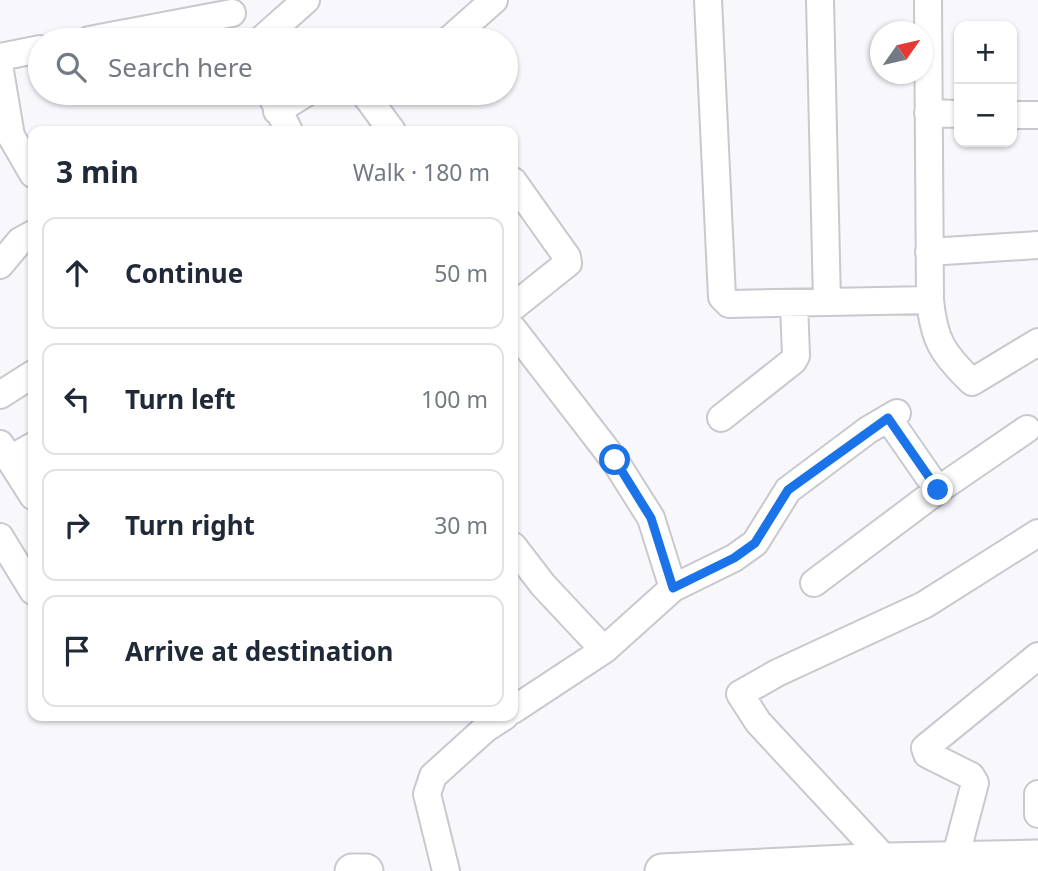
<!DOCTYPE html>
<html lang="en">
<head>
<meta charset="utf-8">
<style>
	body { margin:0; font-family:"Noto Sans",sans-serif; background:#f2f2f3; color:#1f2937 }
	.controls { position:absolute; right:21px; top:21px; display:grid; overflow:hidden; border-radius:14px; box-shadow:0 2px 5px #0004 }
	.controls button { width:63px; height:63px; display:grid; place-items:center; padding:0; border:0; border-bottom:2px solid #e0e1e3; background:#fff; color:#1f2937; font:35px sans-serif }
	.compass { position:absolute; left:870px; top:21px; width:63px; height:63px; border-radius:50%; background:#fff; box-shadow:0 2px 5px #0004; rotate:56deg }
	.stop { position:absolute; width:21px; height:21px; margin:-16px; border:5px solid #1a73e8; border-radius:50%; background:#fff }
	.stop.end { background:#1a73e8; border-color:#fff; box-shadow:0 2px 7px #0008 }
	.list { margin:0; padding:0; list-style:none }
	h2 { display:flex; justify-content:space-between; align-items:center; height:91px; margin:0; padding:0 28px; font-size:30px }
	h2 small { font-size:23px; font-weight:400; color:#747a83 }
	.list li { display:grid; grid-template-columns:46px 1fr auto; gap:21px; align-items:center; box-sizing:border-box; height:112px; margin:0 14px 14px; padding:0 14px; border:2px solid #e0e1e3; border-radius:14px }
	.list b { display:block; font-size:26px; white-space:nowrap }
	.list em { font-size:23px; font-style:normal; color:#747a83 }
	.icon { flex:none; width:38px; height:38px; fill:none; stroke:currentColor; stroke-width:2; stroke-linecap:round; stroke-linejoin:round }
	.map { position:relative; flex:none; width:1038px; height:871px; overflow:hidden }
	.search { position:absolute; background:#fff; box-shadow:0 2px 5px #0004; left:28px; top:28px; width:490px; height:77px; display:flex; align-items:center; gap:18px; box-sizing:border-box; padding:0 24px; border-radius:38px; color:#747a83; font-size:26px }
	.panel { position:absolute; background:#fff; box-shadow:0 2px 5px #0004; left:28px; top:126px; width:490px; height:595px; border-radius:14px }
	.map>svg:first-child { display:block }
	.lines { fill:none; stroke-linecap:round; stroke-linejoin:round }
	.minor-casing { stroke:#c8c8cd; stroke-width:30 }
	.major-casing { stroke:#c8c8cd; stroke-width:37 }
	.minor { stroke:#fff; stroke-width:26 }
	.major { stroke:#fff; stroke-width:33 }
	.route { stroke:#1a73e8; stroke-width:9 }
</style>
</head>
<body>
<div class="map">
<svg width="1038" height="871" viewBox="0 0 1038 871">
	<rect width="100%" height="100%" fill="#f7f7fc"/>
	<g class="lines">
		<g class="minor-casing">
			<path id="minor" d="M708,0L722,297L729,304L930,300
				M820,0L827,302
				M928,0L930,300C934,340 942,353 972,382L1038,342
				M89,40L232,13
				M261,40L306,0
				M449,40L494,0
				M0,57L40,49
				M0,71L11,136L33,174
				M270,93L289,131
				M364,93L392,131
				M277,111L306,93
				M928,113L959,114
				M1012,115H1038
				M513,181L567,257L568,263L513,307
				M929,252L1038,245
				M0,265L20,241L33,234
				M513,329L615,461L651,518L673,588L604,650L513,710
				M0,395L33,374
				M721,418L793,361L796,356L794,303
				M888,418L938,490
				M0,444L33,496
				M10,459L33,446
				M0,537L33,591
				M513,546L543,585L604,650
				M814,583L938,490L1027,429
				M673,588L734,558L755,543L788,490L868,430L897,413
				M1038,794V814
				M955,859L975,783L971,776L927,754L925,748L1038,656
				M886,860L758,722L740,694L777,673L924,605L1038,533
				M446,871L427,794L433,776L485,729L505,716"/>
		</g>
		<g class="major-casing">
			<path id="major" d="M352,871H366
				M662,871L886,860L1038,857"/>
		</g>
		<use href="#minor" class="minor"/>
		<use href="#major" class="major"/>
	</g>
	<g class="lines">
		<path class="route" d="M615,460L651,518L673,588L734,558L755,543L788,490L888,418L938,490"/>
	</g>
</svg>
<div class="controls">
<button>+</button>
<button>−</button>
</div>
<svg class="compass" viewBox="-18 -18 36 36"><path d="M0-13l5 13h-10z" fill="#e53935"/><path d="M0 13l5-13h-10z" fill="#747a83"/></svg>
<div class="stop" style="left:615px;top:460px"></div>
<div class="stop end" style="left:938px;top:490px"></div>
<div class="search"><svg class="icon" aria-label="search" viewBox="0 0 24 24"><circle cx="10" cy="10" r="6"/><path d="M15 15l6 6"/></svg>Search here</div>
<section class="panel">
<h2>3 min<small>Walk · 180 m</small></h2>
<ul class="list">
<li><svg class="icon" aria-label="ahead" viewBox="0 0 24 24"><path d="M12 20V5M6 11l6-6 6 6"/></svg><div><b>Continue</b></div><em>50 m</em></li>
<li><svg class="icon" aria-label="left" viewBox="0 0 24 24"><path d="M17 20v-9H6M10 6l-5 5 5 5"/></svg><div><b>Turn left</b></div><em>100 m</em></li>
<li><svg class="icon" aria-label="right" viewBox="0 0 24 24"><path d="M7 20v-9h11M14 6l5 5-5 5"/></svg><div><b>Turn right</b></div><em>30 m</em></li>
<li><svg class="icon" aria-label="arrive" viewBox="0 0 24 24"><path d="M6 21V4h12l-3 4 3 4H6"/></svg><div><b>Arrive at destination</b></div></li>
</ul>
</section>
</div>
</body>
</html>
